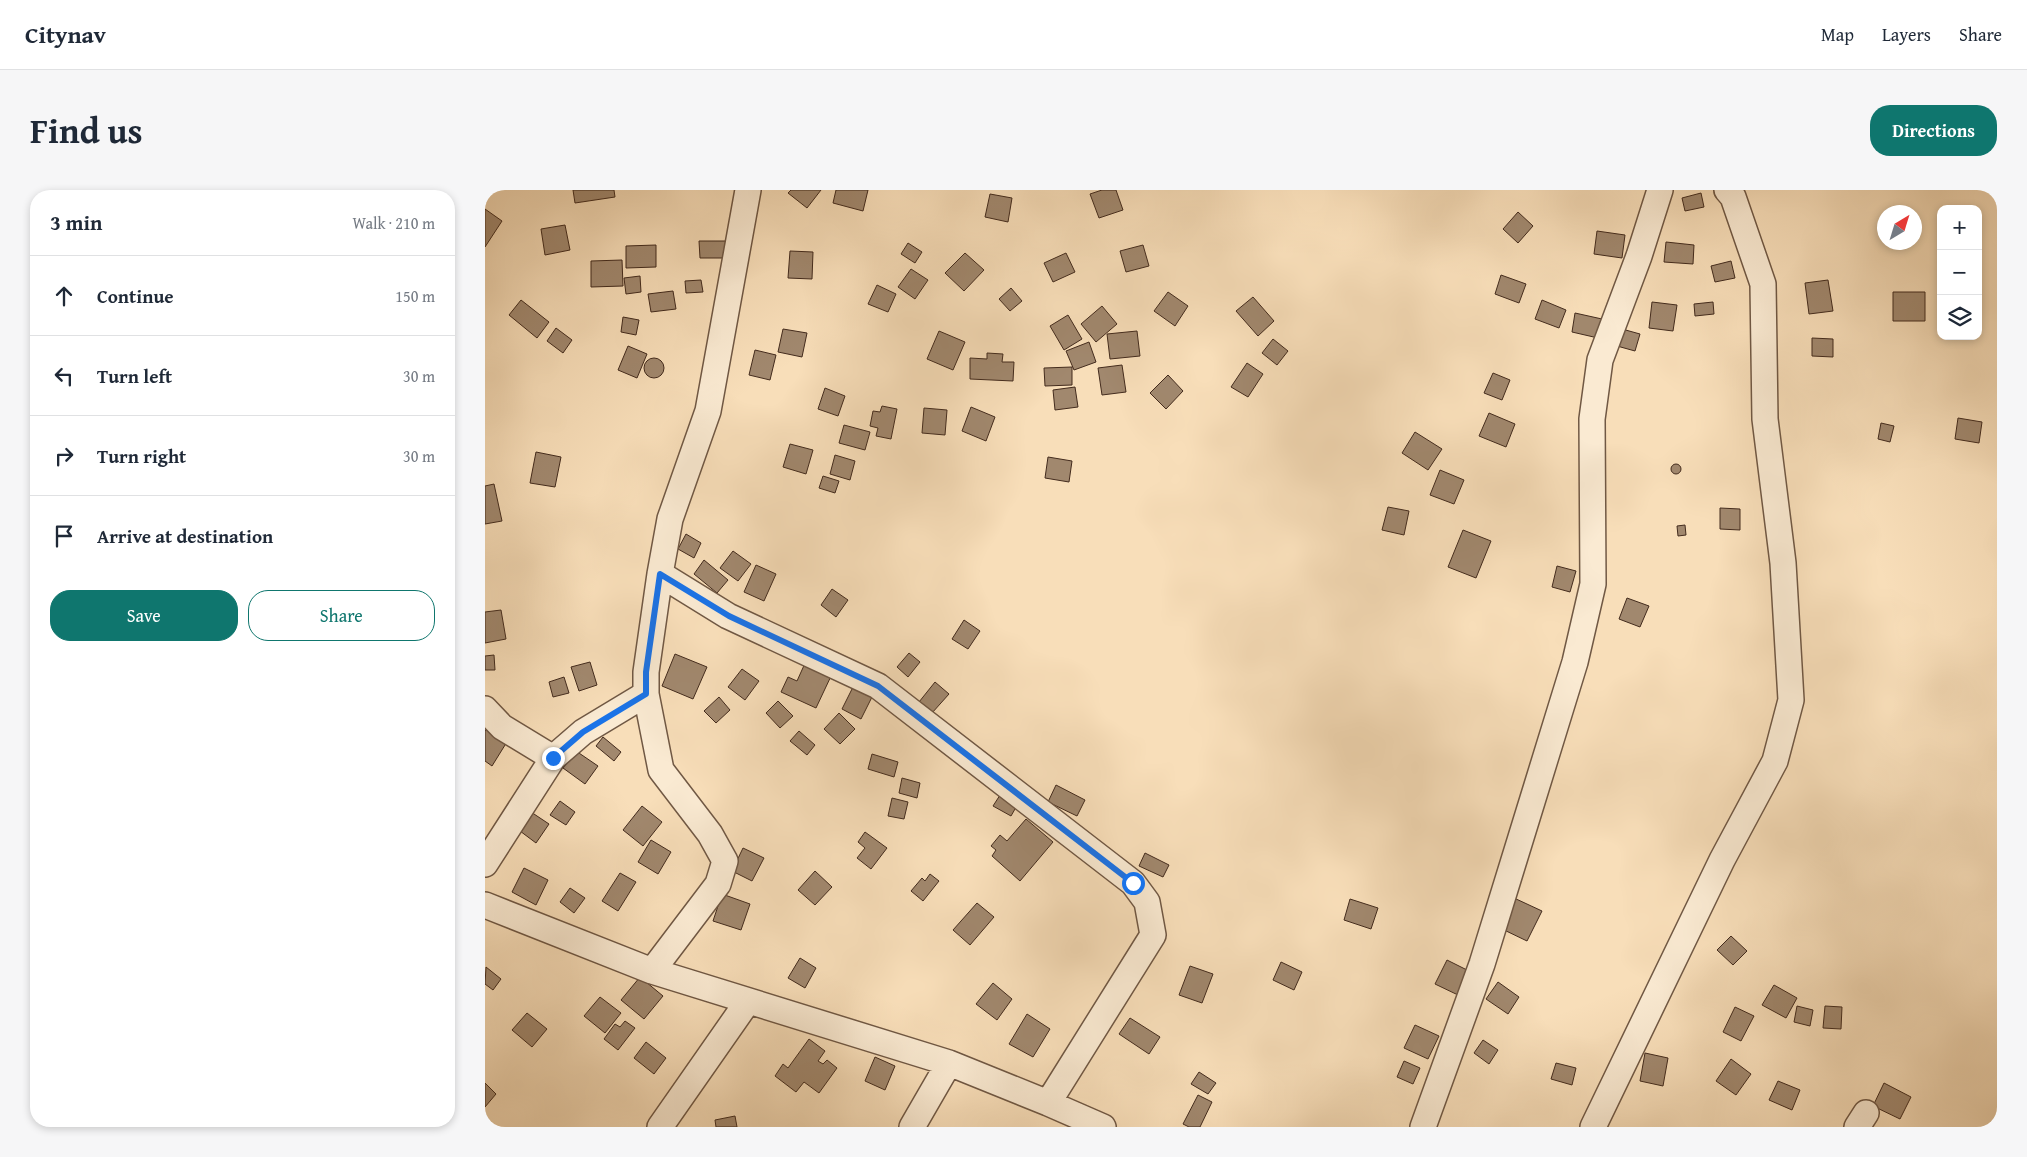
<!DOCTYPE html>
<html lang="en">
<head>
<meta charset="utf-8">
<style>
	body { margin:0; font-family:"Gentium Book Plus",serif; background:#f6f6f7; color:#1f2937 }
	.controls { position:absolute; right:15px; top:15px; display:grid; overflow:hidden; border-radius:10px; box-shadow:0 2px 8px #0003 }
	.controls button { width:45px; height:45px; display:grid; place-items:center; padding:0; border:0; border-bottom:1px solid #e0e1e3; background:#fff; color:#1f2937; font:25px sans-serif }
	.compass { position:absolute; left:1392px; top:15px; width:45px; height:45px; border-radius:50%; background:#fff; box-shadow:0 2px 8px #0003; rotate:38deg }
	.stop { position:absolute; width:15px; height:15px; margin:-11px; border:4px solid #1a73e8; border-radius:50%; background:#fff }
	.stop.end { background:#1a73e8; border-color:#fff; box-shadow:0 1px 5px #0008 }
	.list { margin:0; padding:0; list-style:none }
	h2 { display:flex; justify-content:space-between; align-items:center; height:65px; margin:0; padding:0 20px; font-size:21px }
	h2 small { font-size:16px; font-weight:400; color:#747a83 }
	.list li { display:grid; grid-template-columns:32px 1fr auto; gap:15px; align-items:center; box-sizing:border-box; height:80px; padding:0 20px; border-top:1px solid #e0e1e3 }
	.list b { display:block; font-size:19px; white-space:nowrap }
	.list em { font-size:16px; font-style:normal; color:#747a83 }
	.actions { display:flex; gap:10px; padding:15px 20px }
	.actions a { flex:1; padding:11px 0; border:1px solid #0f766e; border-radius:20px; text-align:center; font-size:18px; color:#0f766e }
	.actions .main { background:#0f766e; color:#fff }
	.icon { flex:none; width:28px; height:28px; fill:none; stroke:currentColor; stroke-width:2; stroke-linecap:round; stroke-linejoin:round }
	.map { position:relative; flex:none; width:1512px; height:937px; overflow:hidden; border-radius:20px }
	header { display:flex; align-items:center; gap:30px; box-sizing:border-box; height:70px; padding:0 25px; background:#fff; border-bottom:1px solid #e0e1e3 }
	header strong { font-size:24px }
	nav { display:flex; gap:28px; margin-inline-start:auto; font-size:18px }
	.intro { display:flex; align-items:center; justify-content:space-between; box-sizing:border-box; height:120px; padding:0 30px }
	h1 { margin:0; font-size:35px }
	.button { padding:12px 22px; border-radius:20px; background:#0f766e; color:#fff; font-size:18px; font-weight:700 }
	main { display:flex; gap:30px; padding:0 30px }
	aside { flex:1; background:#fff; border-radius:20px; box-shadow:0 2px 8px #0003 }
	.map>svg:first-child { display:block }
	.building { fill:#a1886e; stroke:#432b1d }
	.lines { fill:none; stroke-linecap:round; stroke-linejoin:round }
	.minor-casing { stroke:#705844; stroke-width:28 }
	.minor { stroke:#faead2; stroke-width:25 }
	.route { stroke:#1a73e8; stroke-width:6 }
</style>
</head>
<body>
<header>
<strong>Citynav</strong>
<nav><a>Map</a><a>Layers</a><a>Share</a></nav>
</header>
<div class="intro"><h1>Find us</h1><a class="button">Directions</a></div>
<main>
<aside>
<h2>3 min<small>Walk · 210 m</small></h2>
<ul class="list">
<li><svg class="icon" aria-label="ahead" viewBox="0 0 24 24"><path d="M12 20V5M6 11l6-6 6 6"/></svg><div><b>Continue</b></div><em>150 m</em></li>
<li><svg class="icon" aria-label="left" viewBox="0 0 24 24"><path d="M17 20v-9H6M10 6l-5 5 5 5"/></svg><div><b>Turn left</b></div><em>30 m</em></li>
<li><svg class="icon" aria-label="right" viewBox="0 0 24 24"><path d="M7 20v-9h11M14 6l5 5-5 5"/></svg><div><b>Turn right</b></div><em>30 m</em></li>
<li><svg class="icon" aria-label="arrive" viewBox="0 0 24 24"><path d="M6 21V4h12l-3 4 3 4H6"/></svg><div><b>Arrive at destination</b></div></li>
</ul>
<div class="actions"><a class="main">Save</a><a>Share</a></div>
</aside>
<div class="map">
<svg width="1512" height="937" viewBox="0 0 1512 937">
	<rect width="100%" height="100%" fill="#f8deb9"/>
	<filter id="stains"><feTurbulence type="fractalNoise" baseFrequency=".004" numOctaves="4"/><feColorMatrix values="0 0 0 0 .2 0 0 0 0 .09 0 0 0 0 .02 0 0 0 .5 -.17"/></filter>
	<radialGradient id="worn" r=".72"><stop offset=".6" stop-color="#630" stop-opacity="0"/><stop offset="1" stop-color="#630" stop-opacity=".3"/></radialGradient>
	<path class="building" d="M88,0H129L130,7L90,13Z
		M306,0H336L322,18L303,3Z
		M351,0H383L378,21L348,13Z
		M617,0H631L638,20L614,28L605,4Z
		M1216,3L1219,17L1200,21L1197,8Z
		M505,4L527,8L523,32L500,27Z
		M0,19L17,31L0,57Z
		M1033,22L1048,36L1033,53L1018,39Z
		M80,35L85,60L60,65L56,39Z
		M1112,41L1140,45L1137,68L1109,64Z
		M214,51H242L243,68H215Z
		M1181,52L1209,55L1208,74L1179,72Z
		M423,53L437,62L430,73L416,64Z
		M171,55V77L141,78V56Z
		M658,55L664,76L641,82L635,61Z
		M305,61L328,62L327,89L303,88Z
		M480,63L499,80L479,101L460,83Z
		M581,63L590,82L568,92L559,73Z
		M137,70L138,96L106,97V71Z
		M1246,71L1250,88L1230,92L1226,76Z
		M426,79L443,90L430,109L413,97Z
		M1016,85L1041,94L1034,113L1010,104Z
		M155,86L156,102L141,104L139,88Z
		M216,90L218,102L201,103L200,91Z
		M1343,90L1348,121L1324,124L1320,93Z
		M392,95L411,104L403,122L383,114Z
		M526,98L537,111L525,121L514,109Z
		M188,101L191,119L166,122L163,104Z
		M683,102L703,116L690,136L669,121Z
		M1408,102H1440V131H1408Z
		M768,107L789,131L773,146L751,121Z
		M36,110L64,132L52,148L24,125Z
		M1057,110L1081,120L1074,138L1050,129Z
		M1167,112L1192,115L1188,141L1164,138Z
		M1228,112L1229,124L1210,126L1209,114Z
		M617,116L632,134L611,152L596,134Z
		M1090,123L1117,129L1113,148L1087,142Z
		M583,125L597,149L579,160L565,136Z
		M138,127L154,130L151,145L136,142Z
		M71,138L87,150L78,163L62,151Z
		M298,139L322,143L317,167L293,162Z
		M1137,139L1155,144L1150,161L1132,156Z
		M454,141L480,152L468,180L442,169Z
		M652,141L655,166L625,169L622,144Z
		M1327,148L1348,149V167L1327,166Z
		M788,149L803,161L792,175L777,163Z
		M604,152L611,172L589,180L581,161Z
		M143,156L162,164L152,188L133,180Z
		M270,160L291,165L285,190L264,185Z
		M502,163L518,164L517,172H529L528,191L485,189V168L502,169Z
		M159 178a10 10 0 1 1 20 0a10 10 0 1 1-20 0Z
		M762,173L778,184L763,207L746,197Z
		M637,175L641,202L617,205L613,178Z
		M587,177V195L560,196L559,178Z
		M1008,183L1025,190L1017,210L999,203Z
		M683,185L698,201L681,219L665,203Z
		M590,197L593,217L570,220L568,200Z
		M340,198L360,206L353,226L333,219Z
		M397,216L412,219L406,249L391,246L393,238L385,236L388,221L395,222Z
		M486,217L510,227L501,251L477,241Z
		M439,218L462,220L460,245L437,243Z
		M1004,223L1030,234L1021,257L994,246Z
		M1473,228L1497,232L1494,253L1470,249Z
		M1396,233L1409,236L1405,252L1393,249Z
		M359,235L385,242L380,260L354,253Z
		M930,242L957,259L943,280L917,263Z
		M305,254L328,260L321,284L298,277Z
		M51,262L76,267L70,297L45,293Z
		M350,265L370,271L365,290L345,284Z
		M563,267L587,271L584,292L560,288Z
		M1186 279a5 5 0 1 1 10 0a5 5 0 1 1-10 0Z
		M955,280L979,290L969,314L945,305Z
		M338,286L354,291L350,303L334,298Z
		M9,294L17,331L0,334V296Z
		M903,317L924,321L919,345L897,340Z
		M1235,318L1255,319V340L1235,339Z
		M1200,335L1201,345L1193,346L1192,336Z
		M978,340L1006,351L991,388L963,377Z
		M201,344L216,353L209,368L193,359Z
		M248,361L266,374L253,391L235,378Z
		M219,370L243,390L232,403L209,384Z
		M271,375L291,384L279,411L259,402Z
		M1072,376L1091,381L1085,402L1067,397Z
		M347,399L363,410L351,427L336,415Z
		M1142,408L1164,416L1155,437L1134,429Z
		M16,420L21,449L0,453V422Z
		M479,430L495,441L483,459L467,449Z
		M424,463L435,472L423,487L412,477Z
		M190,464L222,477L208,509L177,496Z
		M9,465L10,480H0V466Z
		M321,471L347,484L331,518L296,502L303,487L312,491Z
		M105,472L112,495L94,501L86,477Z
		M257,479L274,491L260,510L243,497Z
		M79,487L84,503L68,507L64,492Z
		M450,492L464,504L447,523L434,512Z
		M368,497L387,507L376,529L357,519Z
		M234,507L245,520L231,533L219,521Z
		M293,511L308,526L295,538L281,523Z
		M354,523L370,539L355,554L339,539Z
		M5,534L25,547L7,576L0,571V541Z
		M314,541L330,555L322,565L305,551Z
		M118,547L136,562L129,571L111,556Z
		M91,561L113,576L100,594L78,578Z
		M387,564L413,572L409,587L383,579Z
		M417,588L435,593L432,608L414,603Z
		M571,595L600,610L592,626L563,612Z
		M517,602L534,612L526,626L508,616Z
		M407,608L423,612L419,629L403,626Z
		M75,611L90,622L81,635L65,625Z
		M157,616L177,632L158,656L138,640Z
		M43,620L64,634L51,653L31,638Z
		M541,629L568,652L535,691L507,666L511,660L506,656L515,645L522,651Z
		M380,642L402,658L386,679L372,668L380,658L373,652Z
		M166,650L186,662L173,684L153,672Z
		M258,658L279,668L267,691L247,681Z
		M660,663L684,675L678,687L654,676Z
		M39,678L63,690L51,715L27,702Z
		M330,681L347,697L330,715L313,700Z
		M135,683L151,692L133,721L117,711Z
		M445,684L454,691L438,711L426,701L437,688L440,691Z
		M85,698L100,708L89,723L75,712Z
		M237,704L265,714L256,740L228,731Z
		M1029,708L1057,721L1042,751L1015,738Z
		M865,709L893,718L886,739L859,730Z
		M492,713L509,727L485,755L468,740Z
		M1246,746L1262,761L1248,775L1232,760Z
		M315,768L331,778L320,798L303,788Z
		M962,770L984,781L973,805L950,794Z
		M796,772L817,782L809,800L788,790Z
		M705,776L728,784L717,813L694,805Z
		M1,777L16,789L8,800L0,794Z
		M155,787L178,806L159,829L136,810Z
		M1013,792L1034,807L1023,824L1001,809Z
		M508,793L527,809L512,830L491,814Z
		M1289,795L1312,808L1301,828L1277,815Z
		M115,807L136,823L120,843L99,826Z
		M1312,816L1328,820L1325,836L1309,832Z
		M1340,816L1357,817L1356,839L1338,838Z
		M1250,817L1269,826L1256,851L1238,842Z
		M42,823L62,839L47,857L27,840Z
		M542,824L565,839L548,867L524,854Z
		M645,828L675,847L664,864L634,844Z
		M140,831L150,838L133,860L119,849L130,834L135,837Z
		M930,835L954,846L943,869L919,858Z
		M324,849L340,861L333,871L338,874L342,870L352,878L334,903L319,892L311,902L290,886L298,874L303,878Z
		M998,850L1013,860L1004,874L989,863Z
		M161,852L181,868L169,884L149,868Z
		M1160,863L1183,868L1178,896L1155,891Z
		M390,867L410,876L400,900L380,891Z
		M1246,869L1266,884L1251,905L1231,891Z
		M919,871L935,878L928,894L912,887Z
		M1071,873L1091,878L1087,895L1066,889Z
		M714,882L731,893L723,904L706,894Z
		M1293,891L1315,900L1307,920L1284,910Z
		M0,893L11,904L0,917Z
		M1399,893L1426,907L1415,929L1388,916Z
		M713,905L727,912L715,937H704L698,934Z
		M250,926L252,937H231L230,930Z"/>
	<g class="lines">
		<g class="minor-casing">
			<path id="minor" d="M175,384L243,426L393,496L648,693L662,712L668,745L563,913
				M0,519L17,537L68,568
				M0,674L68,568L98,542L161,504
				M0,715L167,781L464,873L563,913L618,937
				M167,781L233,694L240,671L225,644L176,580L161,504V482L175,384L185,329L223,221L263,0
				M175,937L263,811
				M427,937L464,873
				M938,937L997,774L1090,472L1108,394L1107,229L1115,170L1154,66L1175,0
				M1108,937L1237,670L1290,571L1306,510L1298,373L1280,229L1278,94L1248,7L1242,0
				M1372,937L1381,923"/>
		</g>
		<use href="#minor" class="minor"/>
	</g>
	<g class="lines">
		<path class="route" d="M68,568L98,542L161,504V482L175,384L244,426L393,496L648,693"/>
	</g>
	<rect width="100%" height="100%" filter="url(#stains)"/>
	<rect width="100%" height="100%" fill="url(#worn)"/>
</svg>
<div class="controls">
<button>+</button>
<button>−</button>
<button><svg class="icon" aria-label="layers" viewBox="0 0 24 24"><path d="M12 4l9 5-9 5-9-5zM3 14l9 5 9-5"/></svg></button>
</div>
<svg class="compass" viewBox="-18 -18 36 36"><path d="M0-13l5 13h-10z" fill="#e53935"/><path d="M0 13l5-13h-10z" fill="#747a83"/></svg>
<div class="stop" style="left:648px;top:693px"></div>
<div class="stop end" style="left:68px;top:568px"></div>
</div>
</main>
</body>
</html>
